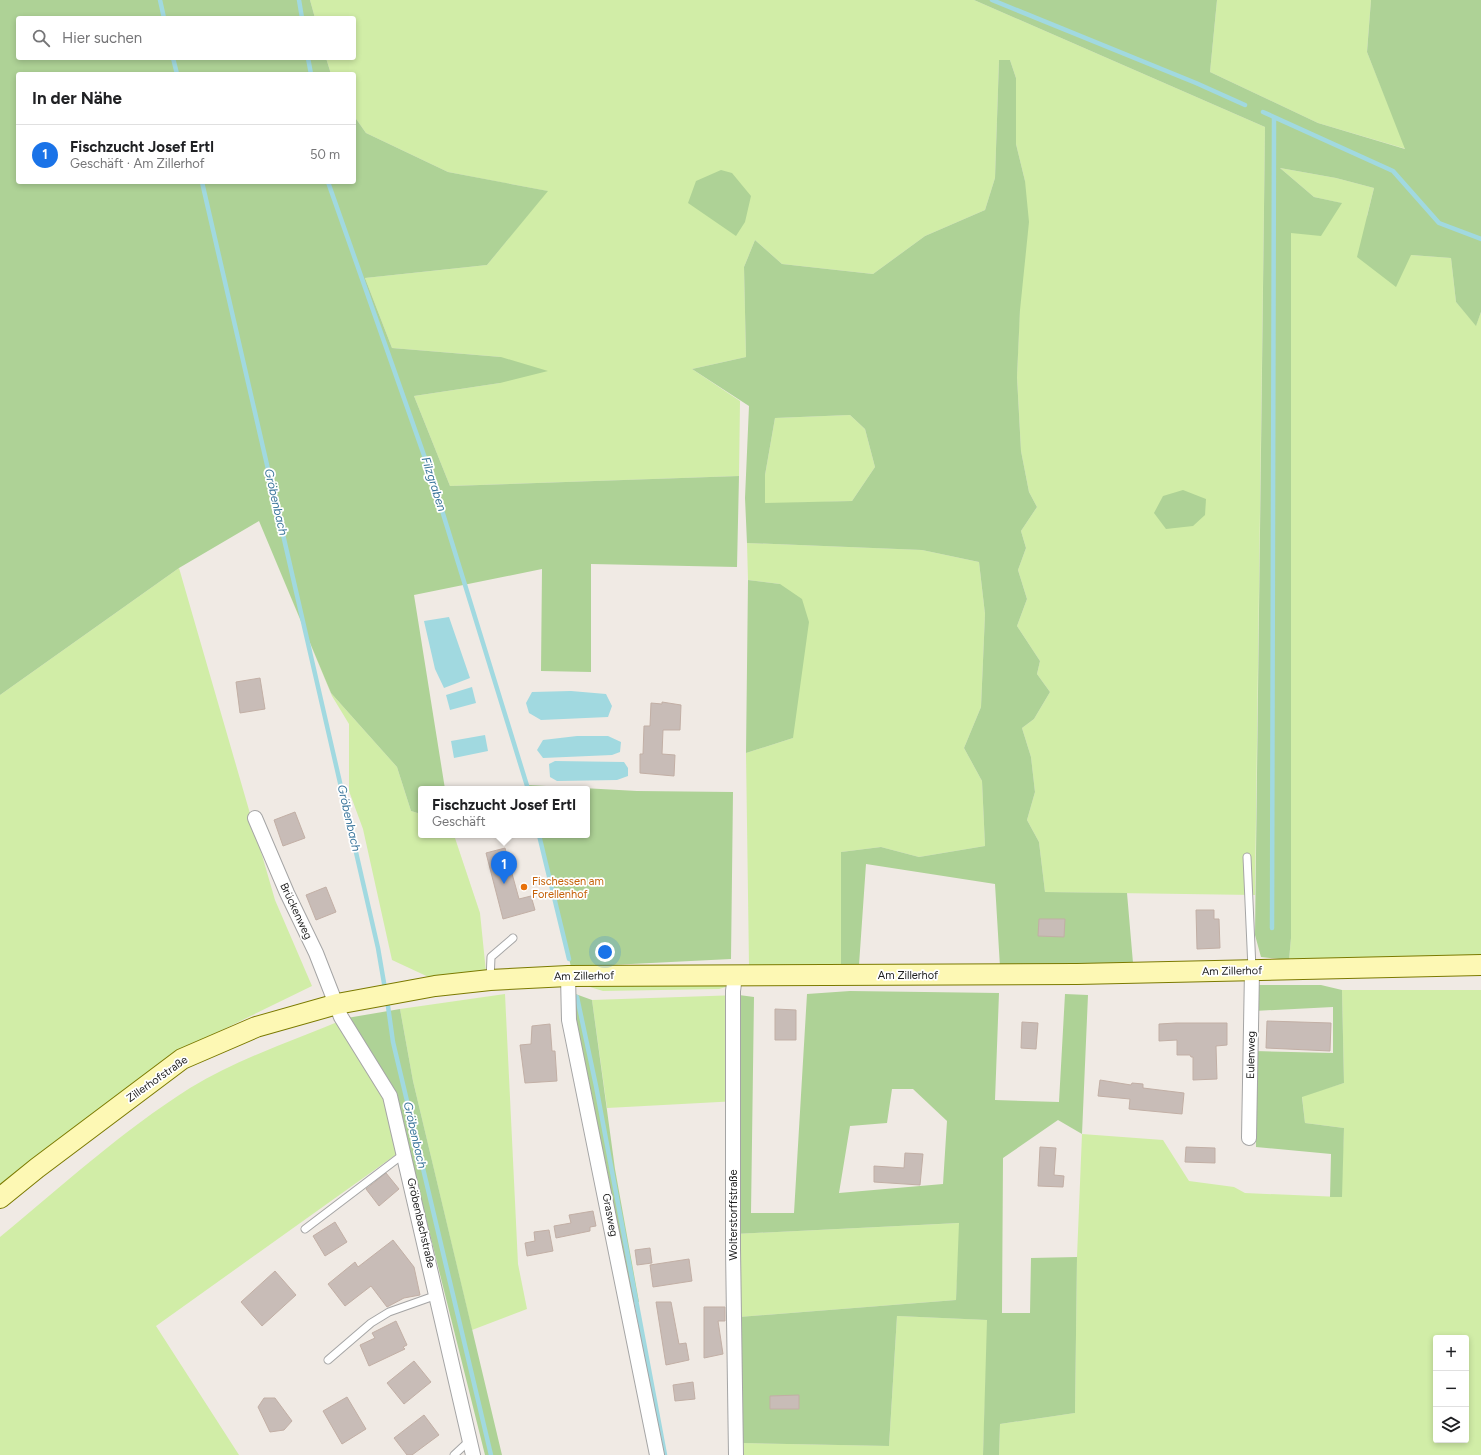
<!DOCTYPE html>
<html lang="de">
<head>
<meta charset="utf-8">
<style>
	body { margin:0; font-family:Figtree,sans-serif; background:#f2f2f2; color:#202124 }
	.controls { position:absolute; right:12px; bottom:12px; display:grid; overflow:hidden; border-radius:4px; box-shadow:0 2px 6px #0003 }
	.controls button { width:36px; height:36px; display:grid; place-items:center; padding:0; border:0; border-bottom:1px solid #e0e0e0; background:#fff; color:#202124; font:20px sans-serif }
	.you { position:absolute; left:605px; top:952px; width:14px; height:14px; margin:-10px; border:3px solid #fff; border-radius:50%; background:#1a73e8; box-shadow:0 0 0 6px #1a73e833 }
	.badge { display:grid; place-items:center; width:26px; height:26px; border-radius:50%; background:#1a73e8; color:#fff; font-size:13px; font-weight:700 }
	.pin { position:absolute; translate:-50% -33px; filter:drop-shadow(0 1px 2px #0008) }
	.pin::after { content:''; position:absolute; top:21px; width:14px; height:12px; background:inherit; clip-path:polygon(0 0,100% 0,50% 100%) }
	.popup { position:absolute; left:418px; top:786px; width:172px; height:52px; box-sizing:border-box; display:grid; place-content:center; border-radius:4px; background:#fff; filter:drop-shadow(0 1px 3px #0005); font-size:13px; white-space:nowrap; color:#757577 }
	.popup b { font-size:15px; color:#202124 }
	.popup::after { content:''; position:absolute; left:50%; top:100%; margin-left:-8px; border:8px solid transparent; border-top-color:#fff }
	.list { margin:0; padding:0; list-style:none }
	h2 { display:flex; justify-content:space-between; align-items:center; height:52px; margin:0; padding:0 16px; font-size:17px }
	h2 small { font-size:13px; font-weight:400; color:#757577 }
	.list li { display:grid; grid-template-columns:26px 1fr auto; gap:12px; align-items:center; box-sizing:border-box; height:60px; padding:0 16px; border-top:1px solid #e0e0e0 }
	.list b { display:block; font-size:15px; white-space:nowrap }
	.list p { margin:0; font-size:13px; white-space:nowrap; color:#757577 }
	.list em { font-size:13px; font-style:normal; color:#757577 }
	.icon { flex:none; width:22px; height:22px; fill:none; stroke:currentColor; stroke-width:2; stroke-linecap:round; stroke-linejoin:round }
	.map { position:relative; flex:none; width:1481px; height:1455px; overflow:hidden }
	.search { position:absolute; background:#fff; box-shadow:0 2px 6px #0003; left:16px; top:16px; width:340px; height:44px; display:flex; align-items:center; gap:10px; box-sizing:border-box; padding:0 14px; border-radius:4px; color:#757577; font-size:15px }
	.panel { position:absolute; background:#fff; box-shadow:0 2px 6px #0003; left:16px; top:72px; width:340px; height:112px; border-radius:4px }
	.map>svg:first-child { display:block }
	.grass { fill:#d1eda7; fill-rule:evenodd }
	.forest { fill:#aed296; fill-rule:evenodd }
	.water { fill:#a1d9e0 }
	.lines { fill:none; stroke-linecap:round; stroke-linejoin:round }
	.stream { stroke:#a1d9e0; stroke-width:4.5 }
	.building { fill:#c8bcb7; stroke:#c2afa5 }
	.lane-casing { stroke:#a5a5a5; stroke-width:9 }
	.street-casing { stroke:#a5a5a5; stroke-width:16 }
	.secondary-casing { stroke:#7b7a00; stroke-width:22 }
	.lane { stroke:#fff; stroke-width:7 }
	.street { stroke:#fff; stroke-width:14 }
	.secondary { stroke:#fdf8b4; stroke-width:20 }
	.food-dot { fill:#e8710a; stroke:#fff; stroke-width:1.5 }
	.labels { text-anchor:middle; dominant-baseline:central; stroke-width:3.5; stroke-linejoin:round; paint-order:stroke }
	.food-label { font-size:11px; fill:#c56008; stroke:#fff; text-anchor:start }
	.street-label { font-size:11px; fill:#1e1e1e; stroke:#fff }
	.water-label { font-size:12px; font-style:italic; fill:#3d779c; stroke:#fff }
</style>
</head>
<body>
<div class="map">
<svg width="1481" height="1455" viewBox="0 0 1481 1455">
	<rect width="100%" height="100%" fill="#f0eae4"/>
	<path class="grass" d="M310,0H974L1265,127L1255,895L1045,892L1039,842L1027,820L1035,792L1031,757L1022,728L1034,719L1050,692L1037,674L1040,661L1017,626L1027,599L1018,570L1026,548L1021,531L1037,507L1029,492L1021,451L1017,377L1025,181L1016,144V78L1010,60H999L995,178L985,210L925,236L873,274L782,264L755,240L744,267L746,357L692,369L740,401L739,476L450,486L414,396L500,383L501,357L392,348L365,278L487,265L547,191L448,172L366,133L354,116V74H331L326,58H354V18H315Z
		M1217,0H1371L1367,52L1406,149L1318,123L1210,72Z
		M1280,168L1336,178L1374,188L1367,216L1411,255L1451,258L1456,302L1476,325L1481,312V956L1289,960L1291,938V232L1341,203L1314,197Z
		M850,415L865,429L875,467L852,501L765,504V475L775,418Z
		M259,521L331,693L397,767L411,811L421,814V835H454L480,913L486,972L435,980L392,960L363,829L349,791V724L332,696Z
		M747,543L922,550L979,562L985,614L981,707L964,748L982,781L985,846L919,857L881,847L841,852V966H749L746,753L793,738L780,584L748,580Z
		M179,568L275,900L312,986L173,1054L0,1191V695Z
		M719,981L726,987L719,989L603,991L577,983Z
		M1342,990H1481V1455H999L1000,1424L1075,1413L1077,1257L1082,1134L1163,1140L1189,1181L1234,1187L1245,1193L1341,1197L1344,1128L1305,1123L1302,1096L1344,1083ZM1436,1338H1466V1440H1436Z
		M505,994L518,1264L527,1309L472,1330L413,1081L400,1009Z
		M739,995L738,1101L607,1108L592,1000Z
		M347,1018L408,1146L156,1326L239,1455H0V1237C62,1186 122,1131 190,1088C239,1058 295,1040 347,1018Z
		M960,1223L956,1300L739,1317L735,1234Z
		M897,1316L988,1320L983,1455H743V1443L889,1446Z"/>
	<path class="forest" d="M0,0H310L315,18H18V58H326L331,74H18V182H354V116L366,133L448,172L548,191L487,265L365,278L392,348L501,357L548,371L500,383L414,396L450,486L739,476L737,567L591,564V672L541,671L542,569L414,595L445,789H421V814L411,811L397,767L331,693L259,521L179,568L0,695Z
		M974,0H1217L1210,72L1318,123L1405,149L1367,52L1371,0H1481V312L1476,326L1456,302L1451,258L1411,255L1396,287L1357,257L1374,188L1336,178L1280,168L1314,197L1342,203L1321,236L1291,233V938L1289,960L1261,957L1255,935L1265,127Z
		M999,60H1010L1016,78V144L1025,181L1029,222L1020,310L1017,377L1021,451L1029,492L1037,507L1021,531L1026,548L1018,570L1027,599L1017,626L1040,661L1037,674L1050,692L1034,719L1022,728L1031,757L1035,792L1027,820L1039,842L1045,892L1127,893L1133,963L1000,967L995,884L866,864L859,965L841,966V852L881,847L919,857L985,846L982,781L964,748L981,707L985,614L979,562L922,550L747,543L745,498L749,406L692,369L746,357L744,267L755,240L782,264L873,274L925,236L985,210L995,178ZM850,415L865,429L875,467L852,501L765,503V475L775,418Z
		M721,170L732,173L751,196L745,222L736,236L688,203L696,181Z
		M1183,490L1206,499L1205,515L1193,526L1166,529L1154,513L1163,496Z
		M748,580L780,584L802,599L809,622L793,738L746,753Z
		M528,785L637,791L733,792L731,959L571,967L540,835H587V789H529Z
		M1254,985H1321L1342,990L1344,1083L1302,1097L1305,1123L1344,1128L1342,1197H1330L1331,1154L1256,1147L1255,1051L1333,1053V1007L1254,1011Z
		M850,991L999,993L995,1100L1059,1102L1065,994L1088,995L1082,1134L1058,1120L1003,1158L1002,1313H1030L1031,1258L1077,1257L1075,1413L1000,1424L999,1455H983L987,1320L897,1316L889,1446L743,1443L739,1317L956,1300L959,1223L735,1234L739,995L754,997L751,1213H794L807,994ZM892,1089H913L947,1121L943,1184L839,1193L850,1126L887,1123Z
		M570,992L592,1000L615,1169L639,1302L632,1301Z
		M400,1009L413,1081L502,1455H485L408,1146L347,1018Z"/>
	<path class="water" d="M449,617L470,678L444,688L435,669L424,621Z
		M472,687L476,703L450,710L446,695Z
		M571,691L606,694L612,706L608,717L541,720L529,713L526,703L532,692Z
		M485,735L488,751L454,758L451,741Z
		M577,736H608L621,742L620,752L612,755L543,758L537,750L543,740Z
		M555,761L624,762L628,768V776L617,780L557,781L550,777L549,764Z"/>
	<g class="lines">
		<path class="stream" d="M160,0L164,18
			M299,0L302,18
			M992,0L1196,83L1245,105
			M173,58L177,74
			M308,58L311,74
			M1263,112L1393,171L1439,223L1481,239
			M202,182L378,948L385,989
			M328,182L432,478L528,789
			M539,835L569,959
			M1272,928L1274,118
			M577,997L596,1086L665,1455
			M387,999L393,1042L491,1455"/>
	</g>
	<path class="building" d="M260,678L265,709L240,713L236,682Z
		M662,702L681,705L680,730H663L662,754L675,755L674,776L640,773V754H643L644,726H650L651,703L662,704Z
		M295,812L305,838L283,846L274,820Z
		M505,848L519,899L531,896L535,910L503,919L486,853Z
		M326,887L336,912L316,920L306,895Z
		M1196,910H1214V919H1219L1220,948L1197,949Z
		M1039,919H1065L1064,937L1038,936Z
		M775,1009L796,1010V1040H775Z
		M1267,1021L1331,1023L1330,1051L1266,1048Z
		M1022,1022L1038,1023L1036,1049L1021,1048Z
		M1176,1023H1227V1045L1216,1046L1217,1079L1193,1080V1057H1191L1190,1055H1177V1040L1159,1041V1024Z
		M550,1024L552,1051H555L557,1081L525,1083L520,1045L531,1044L532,1026Z
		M1100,1080L1131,1085L1132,1083L1143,1084V1088L1184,1093L1182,1114L1129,1109L1130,1099L1098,1096Z
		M1040,1147L1056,1148L1054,1175L1064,1176L1063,1187L1038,1186Z
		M1186,1147L1215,1148V1163L1185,1162Z
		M905,1153L923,1154L920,1185L874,1182V1166L904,1168Z
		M386,1173L399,1189L379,1206L366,1189Z
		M593,1211L596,1226L590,1227V1231L556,1238L554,1226L571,1223L569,1215Z
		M335,1222L347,1242L325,1256L313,1236Z
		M549,1230L553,1251L527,1256L525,1243L535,1241L534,1232Z
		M393,1240L414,1267L420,1295L404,1298L387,1307L371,1286L345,1306L328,1284L355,1262L358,1267Z
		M650,1248L652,1263L637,1265L635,1250Z
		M689,1259L692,1281L653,1287L650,1265Z
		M275,1271L296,1295L262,1326L241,1302Z
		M656,1302H671L679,1344L686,1343L689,1360L666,1365Z
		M704,1307H725V1321H718L723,1354L704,1358Z
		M396,1321L407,1345L403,1347L405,1349L369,1366L360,1345L375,1338L372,1333Z
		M414,1361L431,1382L404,1404L387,1383Z
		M693,1382L695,1399L675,1401L673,1385Z
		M799,1395V1409H770V1396Z
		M347,1397L366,1429L342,1444L323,1411Z
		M264,1398H275L292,1421L284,1430L270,1432L258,1407Z
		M424,1415L439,1435L412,1455H407L394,1438Z"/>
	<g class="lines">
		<g class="lane-casing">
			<path id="lane" d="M1247,857L1252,969
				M490,980L491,957L513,938
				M305,1229L405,1153
				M328,1360L371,1323L389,1312L437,1295
				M454,1455L469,1441"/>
		</g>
		<g class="street-casing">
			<path id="street" d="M255,818L287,893L316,953L341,1017L390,1096L473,1455
				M568,976L569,1020L657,1455
				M735,976L733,991V1249L736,1455
				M1249,1138L1252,971"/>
		</g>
		<g class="secondary-casing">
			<path id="secondary" d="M0,1198L37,1168L182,1059L256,1027L337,1004L435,986L490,980L568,976L1077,974L1481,965"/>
		</g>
		<use href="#lane" class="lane"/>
		<use href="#street" class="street"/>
		<use href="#secondary" class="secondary"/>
	</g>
	<circle class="food-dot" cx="524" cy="887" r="4"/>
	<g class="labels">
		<g class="food-label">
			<text x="532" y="881">Fischessen am<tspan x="532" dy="13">Forellenhof</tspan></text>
		</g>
		<g class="street-label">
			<text transform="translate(296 911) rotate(65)">Brückenweg</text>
			<text transform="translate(1232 971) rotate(-1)">Am Zillerhof</text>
			<text x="908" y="975">Am Zillerhof</text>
			<text transform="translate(584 976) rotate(-1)">Am Zillerhof</text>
			<text transform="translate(1251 1055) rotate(-89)">Eulenweg</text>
			<text transform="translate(157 1079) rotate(-35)">Zillerhofstraße</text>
			<text transform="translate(610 1215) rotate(79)">Grasweg</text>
			<text transform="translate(733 1215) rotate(-90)">Wolterstorffstraße</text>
			<text transform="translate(421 1223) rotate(77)">Gröbenbachstraße</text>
		</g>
		<g class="water-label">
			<text transform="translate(434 484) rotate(72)">Filzgraben</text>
			<text transform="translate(276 502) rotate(77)">Gröbenbach</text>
			<text transform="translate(349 818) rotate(77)">Gröbenbach</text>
			<text transform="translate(415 1135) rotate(77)">Gröbenbach</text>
		</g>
	</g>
</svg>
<div class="controls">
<button>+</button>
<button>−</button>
<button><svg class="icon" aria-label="layers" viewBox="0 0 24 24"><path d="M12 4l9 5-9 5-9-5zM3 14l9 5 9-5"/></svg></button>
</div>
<div class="you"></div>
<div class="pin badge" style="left:504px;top:884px">1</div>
<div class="popup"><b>Fischzucht Josef Ertl</b>Geschäft</div>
<div class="search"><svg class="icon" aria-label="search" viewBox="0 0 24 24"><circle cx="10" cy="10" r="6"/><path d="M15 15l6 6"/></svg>Hier suchen</div>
<section class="panel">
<h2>In der Nähe<small></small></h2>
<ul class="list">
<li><span class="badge">1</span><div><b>Fischzucht Josef Ertl</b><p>Geschäft · Am Zillerhof</p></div><em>50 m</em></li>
</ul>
</section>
</div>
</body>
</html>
